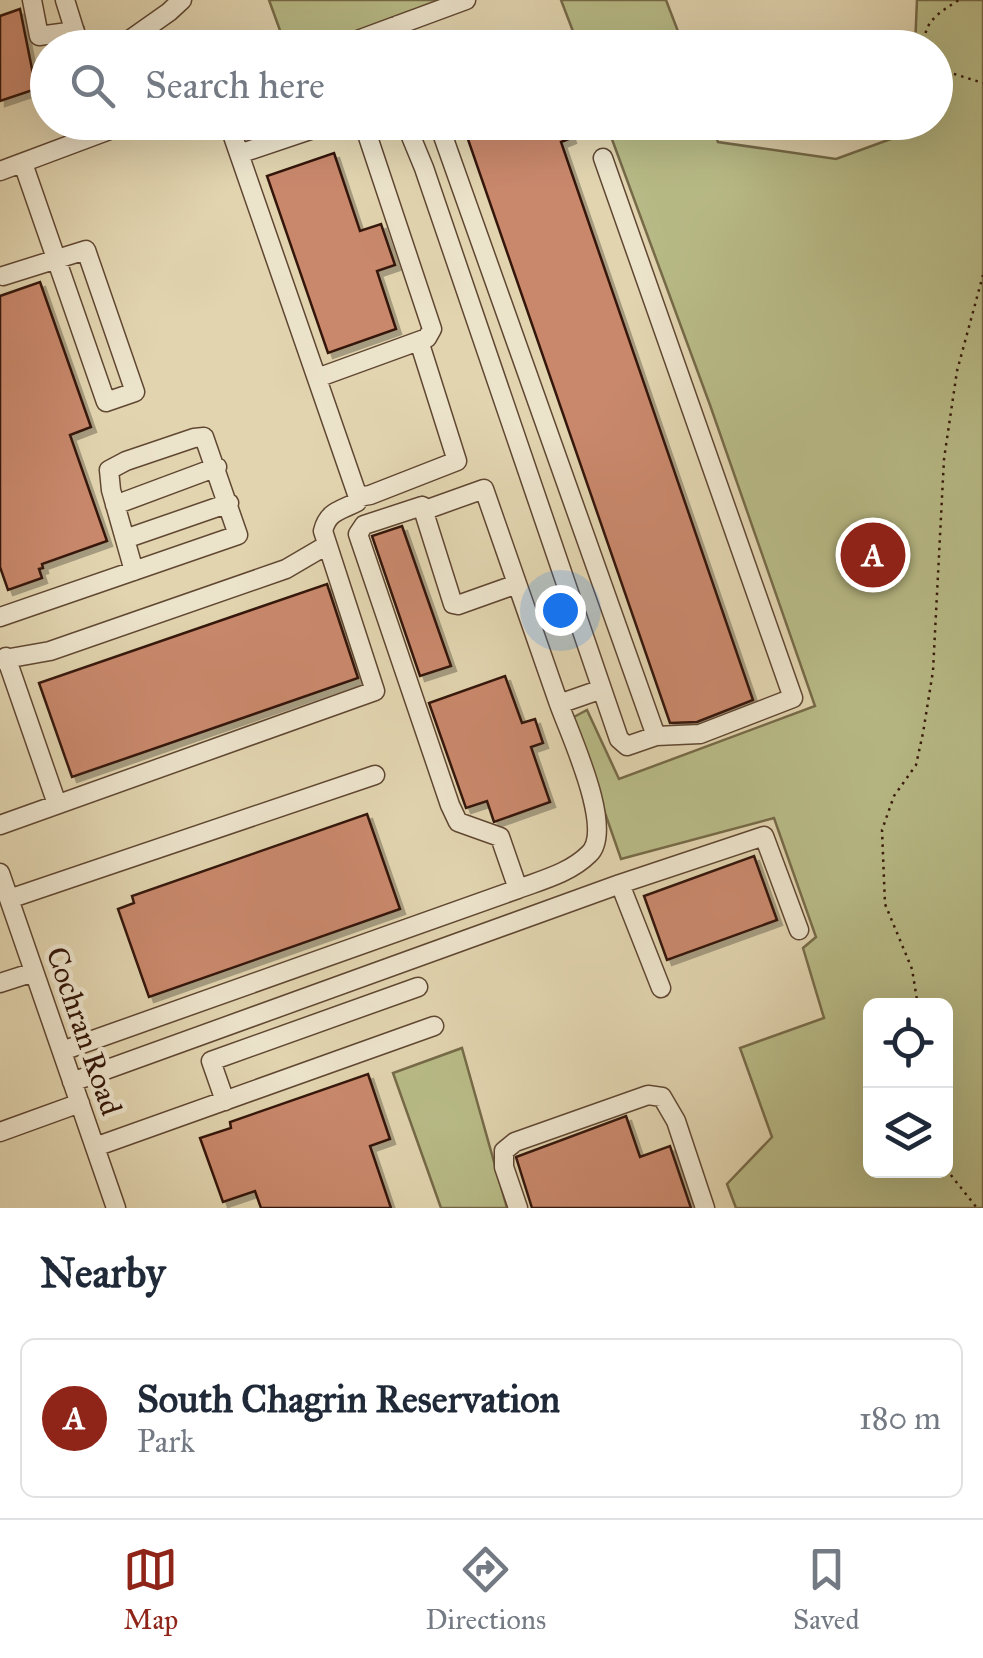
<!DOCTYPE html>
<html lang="en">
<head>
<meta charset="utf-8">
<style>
	body { margin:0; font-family:"IM FELL Great Primer",serif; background:#f2f2f3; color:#1f2937 }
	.controls { position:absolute; right:30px; bottom:30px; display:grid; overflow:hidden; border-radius:15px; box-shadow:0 10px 40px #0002 }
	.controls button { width:90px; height:90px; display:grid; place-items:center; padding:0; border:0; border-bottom:2px solid #e0e1e3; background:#fff; color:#1f2937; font:50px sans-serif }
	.you { position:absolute; left:560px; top:610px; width:35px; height:35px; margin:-25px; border:8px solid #fff; border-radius:50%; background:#1a73e8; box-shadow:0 0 0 15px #1a73e833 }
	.badge { display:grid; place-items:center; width:65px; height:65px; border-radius:50%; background:#8f2418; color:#fff; font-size:32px; font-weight:700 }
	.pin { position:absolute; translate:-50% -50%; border:5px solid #fff; box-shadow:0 2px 10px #0006 }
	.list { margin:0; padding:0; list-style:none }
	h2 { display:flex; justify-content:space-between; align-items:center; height:130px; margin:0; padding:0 40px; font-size:42px }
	h2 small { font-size:32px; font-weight:400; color:#747a83 }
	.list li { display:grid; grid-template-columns:65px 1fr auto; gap:30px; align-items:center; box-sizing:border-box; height:160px; margin:0 20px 20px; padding:0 20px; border:2px solid #e0e1e3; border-radius:15px }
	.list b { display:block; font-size:38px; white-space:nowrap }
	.list p { margin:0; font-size:32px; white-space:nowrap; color:#747a83 }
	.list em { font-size:32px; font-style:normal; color:#747a83 }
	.icon { flex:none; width:55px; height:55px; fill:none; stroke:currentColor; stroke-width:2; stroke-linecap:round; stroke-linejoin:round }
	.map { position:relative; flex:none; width:983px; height:1208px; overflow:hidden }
	.search { position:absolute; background:#fff; box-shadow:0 10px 40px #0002; left:30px; right:30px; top:30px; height:110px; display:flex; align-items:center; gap:25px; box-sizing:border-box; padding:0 35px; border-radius:55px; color:#747a83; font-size:38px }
	.sheet { height:310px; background:#fff }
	nav { display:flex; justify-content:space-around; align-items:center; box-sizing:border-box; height:140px; border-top:2px solid #e0e1e3; background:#fff; font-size:28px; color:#747a83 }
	nav a { display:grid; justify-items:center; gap:5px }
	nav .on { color:#8f2418 }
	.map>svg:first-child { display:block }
	.green { fill:#b8bb87; stroke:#766a48; stroke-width:2.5; fill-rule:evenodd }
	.building { fill:#c9886c; stroke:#351809; stroke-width:2.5; filter:url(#shadow) }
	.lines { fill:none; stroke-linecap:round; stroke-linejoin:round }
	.minor-casing { stroke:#604732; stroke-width:21 }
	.path { stroke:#351809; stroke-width:2.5; stroke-dasharray:2.5 5; stroke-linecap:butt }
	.minor { stroke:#ece3cb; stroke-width:18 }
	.labels { text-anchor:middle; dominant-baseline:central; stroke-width:9; stroke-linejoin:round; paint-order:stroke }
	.street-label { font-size:30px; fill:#351809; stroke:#ece3cb }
</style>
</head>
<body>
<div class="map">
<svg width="983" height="1208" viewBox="0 0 983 1208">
	<defs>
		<filter id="shadow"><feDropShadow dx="5" dy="5" stdDeviation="0" flood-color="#0004"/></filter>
	</defs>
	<rect width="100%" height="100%" fill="#e1d4af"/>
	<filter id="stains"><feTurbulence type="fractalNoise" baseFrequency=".002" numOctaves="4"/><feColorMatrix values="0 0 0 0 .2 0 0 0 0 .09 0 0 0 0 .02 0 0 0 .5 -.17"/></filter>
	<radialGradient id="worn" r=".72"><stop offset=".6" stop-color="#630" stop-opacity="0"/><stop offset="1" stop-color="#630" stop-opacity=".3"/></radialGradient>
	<path class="green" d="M269,0H466L336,48L286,47Z
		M561,0H666L684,47H579Z
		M917,0H983V1208H736L727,1184L772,1137L740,1048L824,1018L803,948L816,937L774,818L621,859L572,718L587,710L619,779L815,706L710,405L606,123H711L718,142L836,159L910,132L911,123L936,122V48L915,47ZM870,1006H946V1170H870Z
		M462,1048L507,1208H441L393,1073Z"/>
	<path class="building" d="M20,9L36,89L0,101V16Z
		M462,122H565L571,138L561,142L753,700L697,722L670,723Z
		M334,153L360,231L381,224L395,265L377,271L396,329L328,353L267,176Z
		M40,282L91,427L70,435L107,541L42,564L43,568L39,569L42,578L8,590L0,567V296Z
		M402,526L451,666L420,676L372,536Z
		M327,584L358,678L72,777L39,683Z
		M505,676L522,723L535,719L543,743L531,747L550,802L494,822L487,801L466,808L429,703Z
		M367,814L400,909L149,997L118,909L134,903L132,896Z
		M754,856L777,920L667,960L644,896Z
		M368,1074L390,1139L370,1146L391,1208H261L255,1191L223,1202L200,1138L231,1128L230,1122Z
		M626,1116L640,1157L670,1146L691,1208H532L516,1157Z"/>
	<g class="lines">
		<g class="minor-casing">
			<path id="minor" d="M32,0L39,36L75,31
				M65,0L80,48
				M398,25L407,48
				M118,48L169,12L182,0
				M336,48L466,0
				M405,122L424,168L619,739L627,746L656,736L438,122
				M239,154L334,122
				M603,158L793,698L700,734L656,736
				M0,171L131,122
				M3,276L86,250L135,392L106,402L26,172L23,163
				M317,378L427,338L432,329L363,122
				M358,497L370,495L457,461L419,341
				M115,505L217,467
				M422,506L453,604L458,605L517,584
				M125,539L229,503
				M0,617L238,535L204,437L194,438L126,461L109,470L111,490L134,571
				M6,657L57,804
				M0,660L50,651L286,569L327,545
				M559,704C570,735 615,830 589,854C570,873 542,880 518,889L500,837L458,822L450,805L358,534L364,525L422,506L428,509L484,489L559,704L602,689
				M0,825L375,691L323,531C328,511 340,511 357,502L358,497L228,122
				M0,873L116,1208
				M620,884L661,988
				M9,899L375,775
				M0,983L34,972
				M62,1051L518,889
				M72,1082L620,884L764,836L799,930
				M225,1101L211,1061L418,987
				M0,1132L80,1103
				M95,1147L434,1026
				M518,1208L504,1167V1151L515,1142L648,1095L662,1097L676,1121L705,1208"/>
		</g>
		<path class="path" d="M926,48C920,23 940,12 959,0
			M936,61L948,72L983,83
			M918,1006L912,969L885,904L882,830L894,796L916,765L923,733L933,671L944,459L957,371L983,275
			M946,1161L950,1174L977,1208"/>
		<use href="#minor" class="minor"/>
	</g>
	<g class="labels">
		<g class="street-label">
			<text transform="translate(84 1031) rotate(71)">Cochran Road</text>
		</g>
	</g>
	<rect width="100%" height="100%" filter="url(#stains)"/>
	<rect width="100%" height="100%" fill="url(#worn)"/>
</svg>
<div class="controls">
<button><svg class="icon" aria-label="locate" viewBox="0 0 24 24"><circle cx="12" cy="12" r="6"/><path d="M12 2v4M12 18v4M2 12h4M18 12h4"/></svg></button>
<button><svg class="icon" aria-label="layers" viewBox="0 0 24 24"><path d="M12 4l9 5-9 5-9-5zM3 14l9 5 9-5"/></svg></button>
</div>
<div class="you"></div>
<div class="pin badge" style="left:873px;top:555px">A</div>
<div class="search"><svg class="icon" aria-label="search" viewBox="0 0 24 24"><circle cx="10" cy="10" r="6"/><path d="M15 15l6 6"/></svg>Search here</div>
</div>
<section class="sheet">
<h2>Nearby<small></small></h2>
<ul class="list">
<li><span class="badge">A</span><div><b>South Chagrin Reservation</b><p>Park</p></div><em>180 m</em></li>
</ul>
</section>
<nav>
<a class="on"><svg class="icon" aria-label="map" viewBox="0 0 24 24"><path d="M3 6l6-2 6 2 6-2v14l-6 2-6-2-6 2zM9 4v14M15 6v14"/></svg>Map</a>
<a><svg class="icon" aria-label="directions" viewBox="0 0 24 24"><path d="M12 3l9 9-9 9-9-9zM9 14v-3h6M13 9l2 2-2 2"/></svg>Directions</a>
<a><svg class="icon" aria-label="saved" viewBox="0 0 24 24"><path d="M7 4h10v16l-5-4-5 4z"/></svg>Saved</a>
</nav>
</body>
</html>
